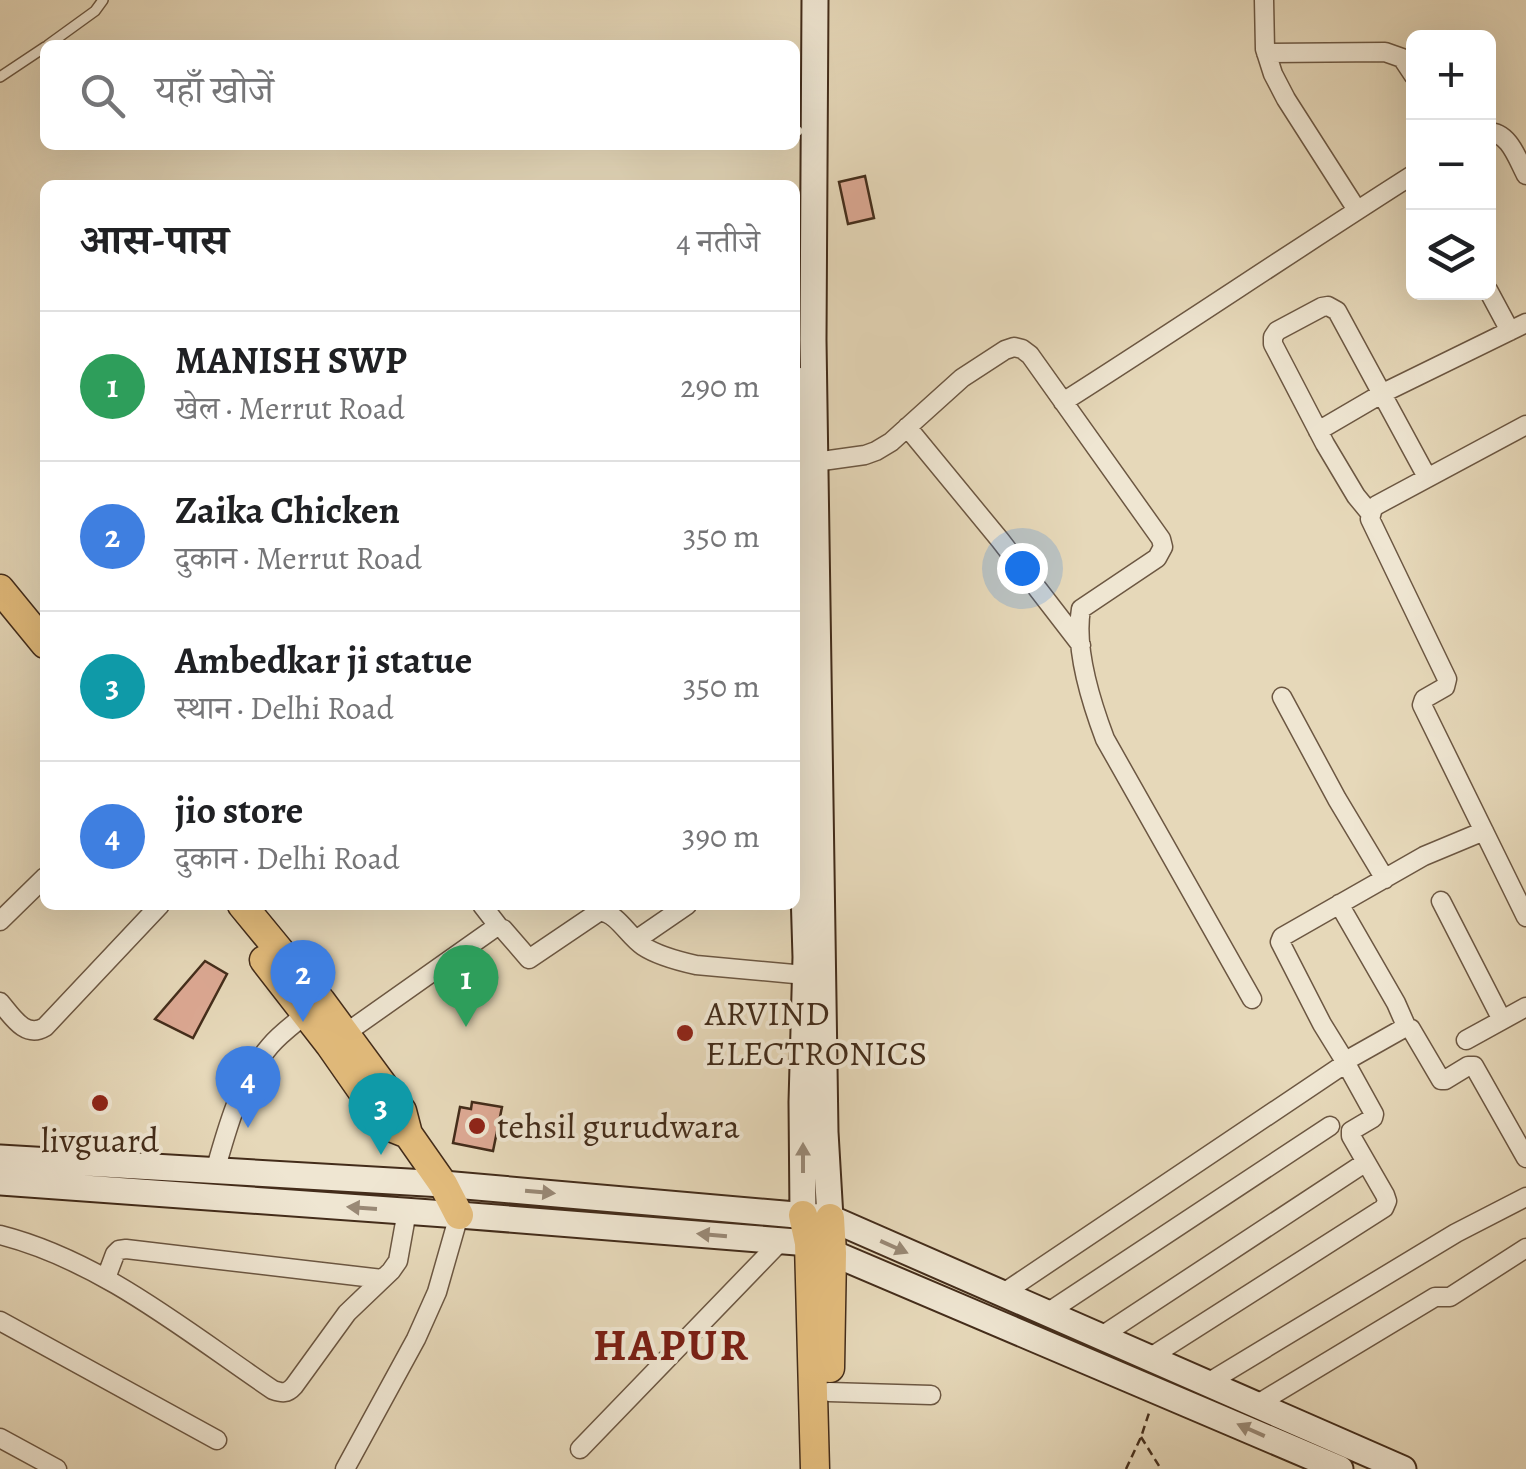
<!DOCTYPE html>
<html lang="hi">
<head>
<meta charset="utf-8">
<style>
	body { margin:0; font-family:Alegreya,"Noto Serif Devanagari",serif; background:#f2f2f2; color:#202124 }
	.controls { position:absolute; right:30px; top:30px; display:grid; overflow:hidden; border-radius:15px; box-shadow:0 10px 40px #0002 }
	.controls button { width:90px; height:90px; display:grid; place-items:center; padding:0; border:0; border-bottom:2px solid #e0e0e0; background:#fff; color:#202124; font:50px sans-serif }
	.you { position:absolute; left:1022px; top:568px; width:35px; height:35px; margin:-25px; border:8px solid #fff; border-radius:50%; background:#1a73e8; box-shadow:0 0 0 15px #1a73e833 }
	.badge { display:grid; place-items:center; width:65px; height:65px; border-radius:50%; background:#7c3aed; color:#fff; font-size:32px; font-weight:700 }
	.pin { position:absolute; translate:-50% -82px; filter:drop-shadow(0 2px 5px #0008) }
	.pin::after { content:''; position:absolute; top:52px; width:35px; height:30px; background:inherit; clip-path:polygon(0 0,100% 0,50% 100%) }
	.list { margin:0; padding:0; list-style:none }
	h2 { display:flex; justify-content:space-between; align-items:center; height:130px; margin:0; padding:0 40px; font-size:42px }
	h2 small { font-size:32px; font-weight:400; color:#757577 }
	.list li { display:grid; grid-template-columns:65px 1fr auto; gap:30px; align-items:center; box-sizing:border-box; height:150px; padding:0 40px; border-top:2px solid #e0e0e0 }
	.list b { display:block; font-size:38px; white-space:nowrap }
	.list p { margin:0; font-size:32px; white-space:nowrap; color:#757577 }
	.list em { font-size:32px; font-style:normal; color:#757577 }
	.icon { flex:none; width:55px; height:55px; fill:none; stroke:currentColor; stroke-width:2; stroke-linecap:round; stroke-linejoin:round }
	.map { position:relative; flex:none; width:1526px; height:1469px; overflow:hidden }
	.search { position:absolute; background:#fff; box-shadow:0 10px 40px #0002; left:40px; top:40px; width:760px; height:110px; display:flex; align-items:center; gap:25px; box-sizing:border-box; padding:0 35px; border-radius:15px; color:#757577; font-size:38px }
	.panel { position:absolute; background:#fff; box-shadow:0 10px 40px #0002; left:40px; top:180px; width:760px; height:730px; border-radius:15px }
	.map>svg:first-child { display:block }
	.building { fill:#dda994; stroke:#432c1a; stroke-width:2.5 }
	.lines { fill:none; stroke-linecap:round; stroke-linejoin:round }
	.lane-casing { stroke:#6c5742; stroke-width:12 }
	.street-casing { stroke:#6c5742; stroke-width:21 }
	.secondary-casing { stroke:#432c1a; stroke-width:29 }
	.primary-casing { stroke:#432c1a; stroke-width:31 }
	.path { stroke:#432c1a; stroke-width:2.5; stroke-dasharray:8 5; stroke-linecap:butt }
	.lane { stroke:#efe6d2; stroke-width:9 }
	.street { stroke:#efe6d2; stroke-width:18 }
	.secondary { stroke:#efe6d2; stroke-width:25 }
	.primary { stroke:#e3bc7c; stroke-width:28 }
	.oneway { fill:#998976 }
	.poi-dot { fill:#8f2418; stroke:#efe6d2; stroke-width:4 }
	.labels { text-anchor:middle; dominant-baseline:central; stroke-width:8; stroke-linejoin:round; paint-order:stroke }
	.poi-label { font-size:35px; fill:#432c1a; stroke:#efe6d2; text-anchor:start }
	.district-label { font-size:45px; font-weight:bold; letter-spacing:2.5px; fill:#7a1f14; stroke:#efe6d2 }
</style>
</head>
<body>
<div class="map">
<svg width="1526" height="1469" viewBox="0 0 1526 1469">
	<rect width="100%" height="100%" fill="#e6d8b9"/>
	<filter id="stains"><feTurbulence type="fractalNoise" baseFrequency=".002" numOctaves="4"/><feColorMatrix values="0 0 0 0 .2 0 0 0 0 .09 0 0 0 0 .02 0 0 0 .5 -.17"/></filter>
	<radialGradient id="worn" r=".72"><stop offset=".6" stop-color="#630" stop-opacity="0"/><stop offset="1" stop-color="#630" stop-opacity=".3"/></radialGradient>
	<path class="building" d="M865,176L874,218L848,224L839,182Z
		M205,961L227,974L193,1038L155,1019Z
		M472,1102L502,1107L493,1151L453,1143L460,1107L471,1109Z"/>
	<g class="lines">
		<g class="lane-casing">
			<path id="lane" d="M48,45L95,11L103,0
				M0,77L45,47
				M795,131H798"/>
		</g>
		<g class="street-casing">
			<path id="street" d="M1264,0L1265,49L1273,74L1286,99L1357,210
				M1266,53L1385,52L1402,58L1414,76
				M1488,132C1509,132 1517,158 1526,175
				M1488,290L1510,331
				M1063,402C1181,327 1296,249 1414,174
				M1526,425L1377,505L1373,508L1370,519L1447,679L1445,687L1424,699L1422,705L1526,917
				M907,427L1000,540L1081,645
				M1318,431L1383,393L1526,323
				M815,462L865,455L876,451L891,442L962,378L1005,350L1014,347L1022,349L1030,355L1161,539L1163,547L1157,558L1081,609C1074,649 1091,702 1105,739L1252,999
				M1370,513L1356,496L1325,444L1273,344V337L1277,331L1322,307L1328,306L1337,311L1427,477
				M1282,697L1337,799L1385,879
				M1484,831L1424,856L1282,937L1280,942L1322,1024L1343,1058L1349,1059L1404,1028L1411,1029L1441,1080H1445L1468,1066H1474L1526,1158
				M1441,901L1502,1020
				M1339,904L1396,1003L1407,1028
				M482,905L499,927
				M0,921L45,877
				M636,940L687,905
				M0,1002C12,1016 25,1039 45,1027L160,905
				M346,1033L496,927L503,929L529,959L600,911C618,914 628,936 643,946C658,956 678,961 696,965L805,975
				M1466,1040L1526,1007
				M215,1171C228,1126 239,1082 270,1046C280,1034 294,1024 306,1014
				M0,1235C102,1261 187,1332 273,1390C282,1393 287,1394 294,1386L347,1313L391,1271L398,1261L407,1211
				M106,1278L115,1254L119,1250L126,1249L382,1279
				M1002,1294L1346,1063
				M1047,1313L1330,1126
				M0,1321L217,1440
				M1100,1337L1366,1162
				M1149,1358L1384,1208L1387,1201L1385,1195L1351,1136V1131L1373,1118L1374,1114L1343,1058
				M1206,1384L1456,1233L1526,1197
				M829,1392L931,1395
				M1256,1405L1435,1297H1450L1526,1248
				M0,1438L57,1469
				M580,1449L781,1241
				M345,1469L416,1339L437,1292L459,1215"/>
		</g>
		<g class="secondary-casing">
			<path id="secondary" d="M815,0L813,340L825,1132L830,1218
				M797,380L798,692L806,957L802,1102L803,1215
				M0,1158L443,1184L830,1218L1403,1469
				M0,1182L459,1215L809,1243L1340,1469"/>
		</g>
		<g class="primary-casing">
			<path id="primary" d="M0,589L45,644
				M242,905L321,1001L402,1111L408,1134L443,1184L459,1215
				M264,960L330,1045L383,1121L393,1128L408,1134
				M803,1215L809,1243L815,1469
				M830,1368L832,1253L830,1218"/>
		</g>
		<path class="path" d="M1141,1437L1161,1469
			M1126,1469L1141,1437L1150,1410"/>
		<use href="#lane" class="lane"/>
		<use href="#street" class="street"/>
		<use href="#secondary" class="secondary"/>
		<use href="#primary" class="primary"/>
	</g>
	<defs><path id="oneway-solid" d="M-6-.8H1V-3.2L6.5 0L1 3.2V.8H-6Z" transform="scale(2.5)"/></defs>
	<g class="oneway">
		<use href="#oneway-solid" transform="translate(803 1158) rotate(-90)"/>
		<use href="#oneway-solid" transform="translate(540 1192) rotate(5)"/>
		<use href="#oneway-solid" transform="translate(362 1208) rotate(-176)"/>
		<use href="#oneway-solid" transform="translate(712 1235) rotate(-175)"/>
		<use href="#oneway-solid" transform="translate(894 1247) rotate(24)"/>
		<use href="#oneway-solid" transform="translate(1251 1430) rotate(-156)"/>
	</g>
	<g class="poi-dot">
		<circle cx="685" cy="1033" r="10"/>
		<circle cx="100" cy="1103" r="10"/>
		<circle cx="477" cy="1126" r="10"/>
	</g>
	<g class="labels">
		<g class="poi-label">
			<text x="705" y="1013">ARVIND<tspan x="705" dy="40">ELECTRONICS</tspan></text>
			<text x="497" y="1126">tehsil gurudwara</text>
			<text x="100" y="1140" text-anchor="middle">livguard</text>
		</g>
		<g class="district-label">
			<text x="672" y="1345">HAPUR</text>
		</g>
	</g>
	<rect width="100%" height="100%" filter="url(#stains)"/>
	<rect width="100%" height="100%" fill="url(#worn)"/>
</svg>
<div class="controls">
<button>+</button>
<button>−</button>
<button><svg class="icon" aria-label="layers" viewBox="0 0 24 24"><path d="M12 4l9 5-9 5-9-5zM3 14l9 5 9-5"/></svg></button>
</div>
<div class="you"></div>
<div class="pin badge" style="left:466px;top:1027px;background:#2e9e5b">1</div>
<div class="pin badge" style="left:303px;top:1022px;background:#3f7fe0">2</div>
<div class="pin badge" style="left:381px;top:1155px;background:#0f9aa8">3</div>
<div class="pin badge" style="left:248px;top:1128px;background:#3f7fe0">4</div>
<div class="search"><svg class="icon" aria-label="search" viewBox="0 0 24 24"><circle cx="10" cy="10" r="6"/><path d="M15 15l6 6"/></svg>यहाँ खोजें</div>
<section class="panel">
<h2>आस-पास<small>4 नतीजे</small></h2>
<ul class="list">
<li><span class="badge" style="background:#2e9e5b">1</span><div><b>MANISH SWP</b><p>खेल · Merrut Road</p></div><em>290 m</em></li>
<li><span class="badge" style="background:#3f7fe0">2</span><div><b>Zaika Chicken</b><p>दुकान · Merrut Road</p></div><em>350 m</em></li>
<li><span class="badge" style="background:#0f9aa8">3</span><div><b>Ambedkar ji statue</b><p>स्थान · Delhi Road</p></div><em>350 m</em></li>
<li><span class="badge" style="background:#3f7fe0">4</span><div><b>jio store</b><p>दुकान · Delhi Road</p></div><em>390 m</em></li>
</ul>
</section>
</div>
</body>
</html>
